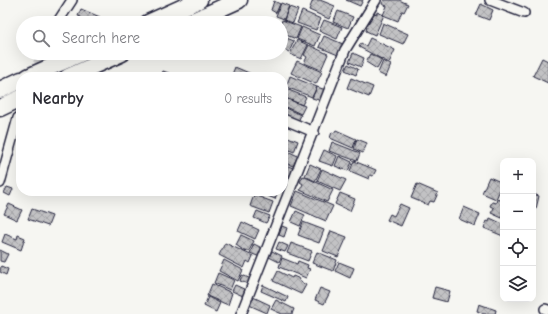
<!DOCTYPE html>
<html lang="en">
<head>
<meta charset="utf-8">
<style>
	body { margin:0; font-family:"Comic Neue",sans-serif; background:#f2f2f3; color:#2b2b33 }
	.controls { position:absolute; right:12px; bottom:12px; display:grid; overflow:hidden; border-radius:8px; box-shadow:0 4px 16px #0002 }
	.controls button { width:36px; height:36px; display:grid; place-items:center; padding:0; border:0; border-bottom:1px solid #e1e1e2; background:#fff; color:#2b2b33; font:20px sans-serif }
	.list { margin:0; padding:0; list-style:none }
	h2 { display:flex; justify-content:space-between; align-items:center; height:52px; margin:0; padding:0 16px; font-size:17px }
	h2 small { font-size:13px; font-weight:400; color:#7c7c81 }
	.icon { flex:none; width:22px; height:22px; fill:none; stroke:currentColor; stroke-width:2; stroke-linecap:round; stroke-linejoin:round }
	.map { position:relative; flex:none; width:548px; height:314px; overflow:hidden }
	.search { position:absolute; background:#fff; box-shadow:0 4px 16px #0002; left:16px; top:16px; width:272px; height:44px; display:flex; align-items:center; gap:10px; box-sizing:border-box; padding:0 14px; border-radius:22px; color:#7c7c81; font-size:15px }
	.panel { position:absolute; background:#fff; box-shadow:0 4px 16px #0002; left:16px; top:72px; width:272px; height:124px; border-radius:16px }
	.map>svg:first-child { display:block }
	.building { fill:url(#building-cross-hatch); stroke:#22223b }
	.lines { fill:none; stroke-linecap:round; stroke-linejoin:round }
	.street-tunnel { stroke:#cccccd; stroke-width:9; stroke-dasharray:9 4.5; stroke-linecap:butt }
	.street-casing { stroke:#22223b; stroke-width:12 }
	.highway-casing { stroke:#22223b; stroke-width:19 }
	.street { stroke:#f6f6f2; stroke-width:9 }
	.highway { stroke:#f6f6f2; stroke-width:16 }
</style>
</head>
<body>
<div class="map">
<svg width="548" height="314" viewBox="0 0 548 314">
	<defs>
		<pattern id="building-cross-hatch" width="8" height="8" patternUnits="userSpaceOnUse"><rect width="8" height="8" fill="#c2c2c4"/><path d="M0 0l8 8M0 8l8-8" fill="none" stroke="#a6a6a9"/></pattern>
	</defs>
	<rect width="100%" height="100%" fill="#f6f6f2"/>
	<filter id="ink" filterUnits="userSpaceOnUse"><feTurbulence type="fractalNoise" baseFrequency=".025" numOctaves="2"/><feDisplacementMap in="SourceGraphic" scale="8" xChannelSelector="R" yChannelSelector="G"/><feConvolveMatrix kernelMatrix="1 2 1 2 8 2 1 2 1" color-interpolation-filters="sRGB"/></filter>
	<g filter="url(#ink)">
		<path class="building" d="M313,0H320L335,6L329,19L309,10Z
			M346,0H363L360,6Z
			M384,0H399L408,4L404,12L402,11L398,21L383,15L387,6L382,4Z
			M274,1L280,4L276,13L271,10Z
			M281,3L289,6L284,19L276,16Z
			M481,4L493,10L489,20L476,15Z
			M289,7L298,10L293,23L284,20Z
			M81,9L100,17L98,23H85L80,21L81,17L78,16Z
			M302,11L321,19L316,30L297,23Z
			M338,11L353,17L348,28L333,22Z
			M377,12L384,15L375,35L366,31L367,27H365L370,16L372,17L374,13L377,14Z
			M282,20L301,27L296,39L281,33V23Z
			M324,20L342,27L337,39L319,31Z
			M383,23L408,34L403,44L379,34Z
			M302,27L320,35L315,46L297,39Z
			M324,36L343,44L338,55L319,47Z
			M284,37L294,41L289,52L281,48V44Z
			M370,38L395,50L389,63L359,47L361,43L366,46Z
			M297,40L308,45L301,59L290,54Z
			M309,45L328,54L321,70L304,63L307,57L304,55Z
			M353,53L364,58L361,67L349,62Z
			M370,54L382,60L377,69L366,62Z
			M542,58L548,61V83L533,76Z
			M297,61L322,72L316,84L291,73Z
			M383,61L391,65L386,77L378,73Z
			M348,64L358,69L356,75L345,70Z
			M235,67L256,76V77H231Z
			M163,71L174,75L173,77H161Z
			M290,76L317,87L312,97L286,87Z
			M351,78L373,87L369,97L347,88Z
			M317,87L326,90L322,101L312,98Z
			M286,89L306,97L302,105L283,97Z
			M283,97L305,106L301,114L283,106Z
			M283,107L301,115L297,124L283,118Z
			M336,130L356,139L353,148L330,138L332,132L334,133Z
			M283,135L298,141L294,152L283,147Z
			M357,139L367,143L363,153L354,149Z
			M332,142L360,153L357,161L329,151Z
			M283,149L298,156L293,166L283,162Z
			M324,150L337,156L333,166L319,161Z
			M339,156L352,162L348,171L335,166Z
			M354,161L376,170L373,176L370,175L369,179L350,171Z
			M283,164L293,168L287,184L283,182Z
			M310,164L321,169L315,181L305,176Z
			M322,169L346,180L340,191L317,181Z
			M303,176L333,190L327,202L300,190L303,184L300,182Z
			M489,177L503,183L496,199L482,193Z
			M417,184L438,193L434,202L430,201L428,205L411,198Z
			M7,187L13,189L10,196L4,193Z
			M255,191H278L275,199Z
			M297,191L333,206L326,221L291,206Z
			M340,193L355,199L350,211L335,204Z
			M533,194L539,196L536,209L533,208Z
			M254,195L273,202L269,213L250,206Z
			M497,199L503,201L502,218L491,213L494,208L490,206L492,202L496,203Z
			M9,204L22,210L17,220L4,214Z
			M400,204L409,208L401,226L387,220L390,214L394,216Z
			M464,207L480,214L475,226L459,219Z
			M32,209L52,216L48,226L28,219Z
			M257,211L270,216L266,223L254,218Z
			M296,211L305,215L300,226L291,222Z
			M490,218L503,224V236L484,228L487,221L489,222Z
			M242,222L259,230L255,239L238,231Z
			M303,222L324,230L319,243L298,235Z
			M282,226L287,228L284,237L279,235Z
			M331,231L347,237L338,257L323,251Z
			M5,234L17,239L18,235L25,238L21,250L2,242Z
			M241,235L254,241L249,251H247L246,252L236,245Z
			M279,242L288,246L285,252L276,249Z
			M225,243L253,256L250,263L247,261L244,268L219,255Z
			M291,243L312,251L308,261L287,253Z
			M254,244L264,249L260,257L250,253Z
			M0,250L8,254L4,262L0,261Z
			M272,251L282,256L279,262L269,257Z
			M317,252L337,260L333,271L312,263Z
			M282,258L297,264L298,261L308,265L307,268L310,269L306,278L279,267Z
			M224,260L243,270L238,281L219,271Z
			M339,262L354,268L350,278L335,271Z
			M1,266L8,269L6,275L0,272Z
			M278,271L292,278L293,276L300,279L299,281L306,285L301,294L273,281Z
			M218,273L234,280L230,290L214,283Z
			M242,275L251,279L248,284L240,281Z
			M212,284L232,293L228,305L207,296Z
			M235,285L246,290L243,296L232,291Z
			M263,285L288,297L286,302L261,291Z
			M435,287L450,291L447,302L432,298Z
			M320,288L330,292L324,304L315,300Z
			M208,297L220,303L216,312L204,306Z
			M253,297L270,305L267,313L249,305Z
			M276,300L294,309L292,314H282L271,309Z
			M479,304L496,310L495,314H484L477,311Z"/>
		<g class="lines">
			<path class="street-tunnel" d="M33,76L41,53
				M18,118L21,109"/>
			<g class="street-casing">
				<path id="street" d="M490,0L524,13
					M57,23L72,0
					M283,119L314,132
					M0,183L18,118
					M545,309L548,310
					M241,314L345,50L376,0"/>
			</g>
			<g class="highway-casing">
				<path id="highway" d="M148,23L199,0
					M188,23L239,0
					M28,77L82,53
					M68,77L122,53
					M0,90L21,80
					M0,108L21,98"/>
			</g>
			<use href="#street" class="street"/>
			<use href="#highway" class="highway"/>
		</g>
	</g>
</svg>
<div class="controls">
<button>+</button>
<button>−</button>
<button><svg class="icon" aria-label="locate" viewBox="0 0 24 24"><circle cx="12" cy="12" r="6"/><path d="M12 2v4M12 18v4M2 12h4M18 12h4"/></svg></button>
<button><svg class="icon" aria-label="layers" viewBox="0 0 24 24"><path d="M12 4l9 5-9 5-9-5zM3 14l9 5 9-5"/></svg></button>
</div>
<div class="search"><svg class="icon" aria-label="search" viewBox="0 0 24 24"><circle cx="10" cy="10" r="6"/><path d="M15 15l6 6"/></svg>Search here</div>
<section class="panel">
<h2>Nearby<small>0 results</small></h2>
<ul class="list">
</ul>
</section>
</div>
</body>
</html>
